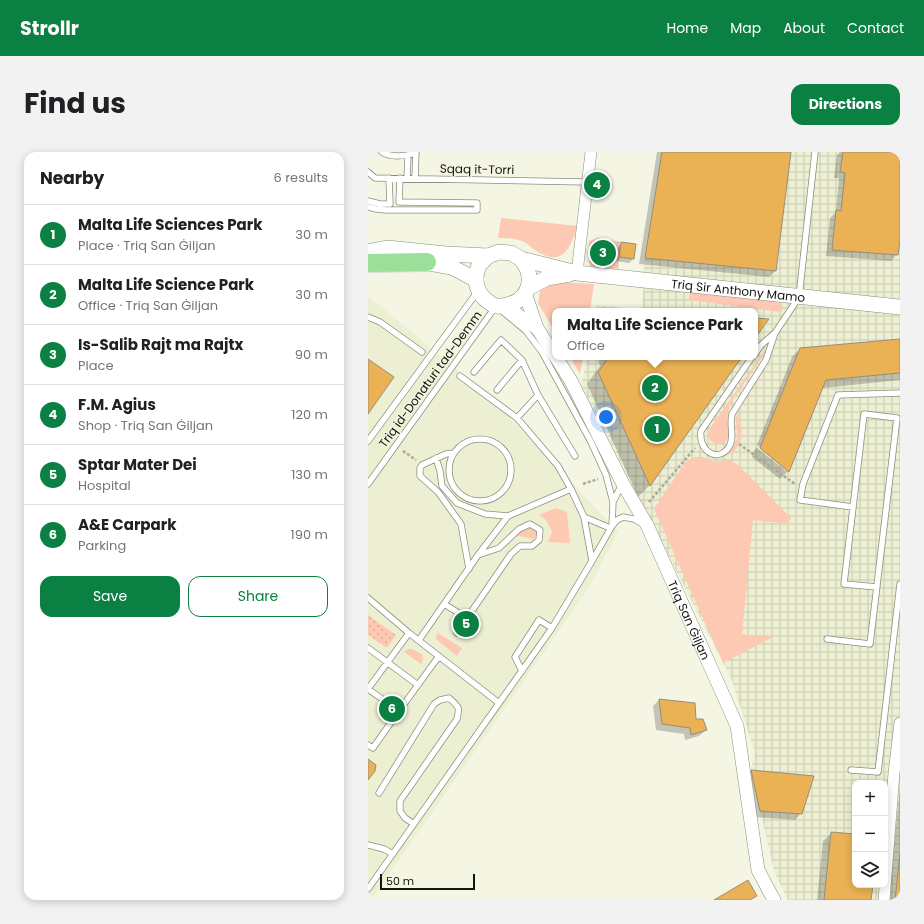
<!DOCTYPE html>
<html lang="en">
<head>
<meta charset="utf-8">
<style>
	body { margin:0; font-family:Poppins,sans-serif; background:#f2f2f2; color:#202124 }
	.controls { position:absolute; right:12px; bottom:12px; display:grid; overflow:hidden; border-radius:8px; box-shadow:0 2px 10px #0003 }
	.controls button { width:36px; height:36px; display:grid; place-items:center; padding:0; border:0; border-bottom:1px solid #e0e0e0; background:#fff; color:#202124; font:20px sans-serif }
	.scale { position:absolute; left:12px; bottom:10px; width:95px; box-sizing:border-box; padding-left:4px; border:2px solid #15150f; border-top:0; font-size:11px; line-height:14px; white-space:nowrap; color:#15150f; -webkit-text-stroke:3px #f4f5e2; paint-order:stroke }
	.you { position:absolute; left:238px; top:265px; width:14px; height:14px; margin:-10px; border:3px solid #fff; border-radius:50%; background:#1a73e8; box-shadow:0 0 0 6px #1a73e833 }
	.badge { display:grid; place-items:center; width:26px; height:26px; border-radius:50%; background:#0b8043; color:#fff; font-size:13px; font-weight:700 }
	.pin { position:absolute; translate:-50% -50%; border:2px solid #fff; box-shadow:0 1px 4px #0006 }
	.popup { position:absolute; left:184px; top:156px; width:206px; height:52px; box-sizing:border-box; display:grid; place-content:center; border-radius:8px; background:#fff; filter:drop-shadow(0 1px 3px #0005); font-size:13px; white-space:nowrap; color:#757577 }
	.popup b { font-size:15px; color:#202124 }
	.popup::after { content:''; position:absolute; left:50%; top:100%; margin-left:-8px; border:8px solid transparent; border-top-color:#fff }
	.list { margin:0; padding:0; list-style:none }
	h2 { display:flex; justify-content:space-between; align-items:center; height:52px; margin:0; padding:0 16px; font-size:17px }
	h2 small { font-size:13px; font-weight:400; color:#757577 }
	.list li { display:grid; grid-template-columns:26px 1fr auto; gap:12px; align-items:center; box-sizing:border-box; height:60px; padding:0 16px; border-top:1px solid #e0e0e0 }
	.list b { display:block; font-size:15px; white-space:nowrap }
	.list p { margin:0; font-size:13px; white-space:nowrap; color:#757577 }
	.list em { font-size:13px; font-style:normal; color:#757577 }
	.actions { display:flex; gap:8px; padding:12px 16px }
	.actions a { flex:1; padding:9px 0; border:1px solid #0b8043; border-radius:12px; text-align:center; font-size:14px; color:#0b8043 }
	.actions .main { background:#0b8043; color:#fff }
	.icon { flex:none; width:22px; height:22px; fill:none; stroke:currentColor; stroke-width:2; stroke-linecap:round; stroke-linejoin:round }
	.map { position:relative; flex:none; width:532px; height:748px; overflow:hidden; border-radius:12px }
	header { display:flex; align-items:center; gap:24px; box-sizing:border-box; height:56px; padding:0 20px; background:#0b8043; color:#fff }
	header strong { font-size:19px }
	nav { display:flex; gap:22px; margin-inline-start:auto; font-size:14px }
	.intro { display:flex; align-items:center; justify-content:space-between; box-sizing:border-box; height:96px; padding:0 24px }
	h1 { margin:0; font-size:28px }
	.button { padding:10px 18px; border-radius:12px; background:#0b8043; color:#fff; font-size:14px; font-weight:700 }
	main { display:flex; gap:24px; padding:0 24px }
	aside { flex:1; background:#fff; border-radius:12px; box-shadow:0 2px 10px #0003 }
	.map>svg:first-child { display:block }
	.built { fill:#edefd3 }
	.industrial { fill:url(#industrial-grid); fill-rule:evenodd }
	.green { fill:#fdc9b2 }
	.park { fill:url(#park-dots) }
	.shadow { fill:#0003 }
	.building { fill:#ebb255; stroke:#968c7c }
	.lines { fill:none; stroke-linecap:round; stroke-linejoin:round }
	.service-casing { stroke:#8d8e7c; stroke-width:7 }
	.minor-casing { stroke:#8d8e7c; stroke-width:12 }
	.tertiary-casing { stroke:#8d8e7c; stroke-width:14 }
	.secondary-casing { stroke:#8d8e7c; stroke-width:16 }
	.trunk-casing { stroke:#dadad9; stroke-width:20 }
	.path { stroke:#aaaa9c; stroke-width:2.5; stroke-dasharray:3 2; stroke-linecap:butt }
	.service { stroke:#fff; stroke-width:5.5 }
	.minor { stroke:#fff; stroke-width:11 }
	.tertiary { stroke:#fff; stroke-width:13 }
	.secondary { stroke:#fff; stroke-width:15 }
	.trunk { stroke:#9cdf9a; stroke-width:18 }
	.labels { text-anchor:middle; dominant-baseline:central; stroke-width:3; stroke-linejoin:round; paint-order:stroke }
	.street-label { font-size:12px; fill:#15150f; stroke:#f4f5e2 }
</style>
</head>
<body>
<header>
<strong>Strollr</strong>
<nav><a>Home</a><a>Map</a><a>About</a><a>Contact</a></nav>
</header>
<div class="intro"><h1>Find us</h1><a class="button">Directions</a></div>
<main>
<aside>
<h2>Nearby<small>6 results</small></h2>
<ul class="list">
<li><span class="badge">1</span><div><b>Malta Life Sciences Park</b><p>Place · Triq San Ġiljan</p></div><em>30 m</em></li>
<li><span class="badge">2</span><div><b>Malta Life Science Park</b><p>Office · Triq San Ġiljan</p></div><em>30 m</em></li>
<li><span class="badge">3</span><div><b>Is-Salib Rajt ma Rajtx</b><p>Place</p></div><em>90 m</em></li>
<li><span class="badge">4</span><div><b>F.M. Agius</b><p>Shop · Triq San Ġiljan</p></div><em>120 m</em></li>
<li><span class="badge">5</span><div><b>Sptar Mater Dei</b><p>Hospital</p></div><em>130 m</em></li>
<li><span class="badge">6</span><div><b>A&amp;E Carpark</b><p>Parking</p></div><em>190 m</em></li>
</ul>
<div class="actions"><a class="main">Save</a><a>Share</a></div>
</aside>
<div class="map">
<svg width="532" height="748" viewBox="0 0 532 748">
	<defs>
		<pattern id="industrial-grid" width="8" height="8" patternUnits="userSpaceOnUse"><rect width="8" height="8" fill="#edefd3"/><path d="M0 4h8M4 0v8" fill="none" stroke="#caccb4"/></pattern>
		<pattern id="park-dots" width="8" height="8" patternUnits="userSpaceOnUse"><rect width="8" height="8" fill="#fdc9b2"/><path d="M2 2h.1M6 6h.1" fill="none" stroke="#d8ac98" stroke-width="1.8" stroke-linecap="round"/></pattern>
	</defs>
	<rect width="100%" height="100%" fill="#f4f5e2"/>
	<path class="built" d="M0,144L125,248L250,380L222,434L3,748H0Z"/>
	<path class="industrial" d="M294,0H532V748H420L406,719L383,618L387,601L363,526L213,232L220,205H387V159H229L228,153L274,158L277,106ZM487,631H517V733H487Z"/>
	<path class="green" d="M133,66L210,74C202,95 196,115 170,100C164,97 160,91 154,89C146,86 138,86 130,86Z
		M186,130L226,132L222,159H187V180L170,151L172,139Z
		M322,138L407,149L415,153L413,160L321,148Z
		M397,198L398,199L362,252L359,268L361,285L357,290L350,293L343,289L340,283L342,276Z
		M202,205H215L212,222Z
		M370,255L371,271L374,276C373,283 373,291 368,297C358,309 337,307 331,292L334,289L336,293L344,299L352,300L364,294L369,287L368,266Z
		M327,305H335L347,310L362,308L370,313L423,366L420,372L385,368L374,482L405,485L355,511L286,357L316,312L320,308Z
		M187,356L199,360L202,391L180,390L184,379L178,368L171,363Z
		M161,375L169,378C170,383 169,384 165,387L152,384L147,385L151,380Z
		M70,481L94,496L89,504L69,488L68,484Z
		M40,497H44L54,502L55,507L53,512L36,500Z"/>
	<path class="park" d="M230,86L253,90L250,117L222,114L221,89Z
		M0,463L28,483L19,496L0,483Z"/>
	<path class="shadow" d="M289,0H422L407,119L401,125L271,112Z
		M472,0L532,1V79L529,102L523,109L458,104L462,66L468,60L471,26H466L469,3Z
		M254,91L265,107L261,111L248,109L250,95Z
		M532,188V228L454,236L420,319L412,327L384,305L388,295L418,319V316L389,293L424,205L432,197Z
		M229,205H372L281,334L270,345L219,232L232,214Z
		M291,548L327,568L338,578L331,584L317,588L316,582L288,578L285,554Z
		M383,619L445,625L433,661L427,668L386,665L377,625Z
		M532,637V748H520Z
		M464,681L487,683V733H504L502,748H449L455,689Z"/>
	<path class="building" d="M294,0H423L408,119L277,106Z
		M475,0H532V89L530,103L464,98L468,58L473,59L477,21L472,20Z
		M253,90L268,92L266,107L251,105Z
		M387,166L401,167L387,186Z
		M532,187V221L458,228L421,320L392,296L432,196Z
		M241,205H374L282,334L230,220Z
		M0,207L26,225L0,262Z
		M291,547L327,551L328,567H335L339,578L323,583L322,576L294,572Z
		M0,607L8,613L7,619L0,628Z
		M383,618L446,624L434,662L392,659Z
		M463,680L487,682V733H505L503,748H456Z
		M532,702V748H527Z
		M380,728L389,744L382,748H346Z"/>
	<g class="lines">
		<g class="service-casing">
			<path id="service" d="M14,0C22,6 39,4 48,1
				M0,20L7,26L219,30
				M39,26L40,4
				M47,26L48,0
				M0,49L12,52H22L21,26
				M0,55L8,57L18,58H109V51L31,50L32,26
				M0,165L12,170L54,200
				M387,202L393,193L407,181
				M384,205L333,279C330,298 349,312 361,295C367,286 361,273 364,262L398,208L407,181L431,145L447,0
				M106,220L133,188L154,208L170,243L207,304
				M92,224L149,266L190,314L203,337L216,365L224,409
				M129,238L154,208
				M149,266L170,243
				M81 318a31 31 0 1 1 62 0a31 31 0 1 1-62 0Z
				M0,289L110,139
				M86,301L78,302L54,313L52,316V324L70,340L93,372L101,417
				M68,306L72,319L74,334L89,351L117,362L140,364
				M0,332L128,154L158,179L174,200L223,290L238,323L245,350
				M485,355L432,348L435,332L470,243L532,241
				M216,365L242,376
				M244,374L245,350L254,332
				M0,446L41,481L131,551
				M76,452L99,466L143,402L152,394H164L171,388L172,378L162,372L151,377L131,396L110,403
				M41,481L0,537L31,559L71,504
				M89,481L99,466
				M459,487L502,492L529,266L496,262L476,432L509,435
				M51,488L110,403L140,364L203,337
				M0,496L50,533
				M154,519L147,505L171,468L184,476
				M0,593L5,596L31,559
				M483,618L510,620L532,432
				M11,641L66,552L72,548L81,546C91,555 92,555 89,567L32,649V659L37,666L46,672
				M0,693L16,697L25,702
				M0,737L184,476L224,409L244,374L249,368L255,365L266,367L275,372"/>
		</g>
		<g class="minor-casing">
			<path id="minor" d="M209,121L223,0
				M516,748L526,621L532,571"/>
		</g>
		<g class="tertiary-casing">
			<g id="tertiary">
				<path d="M157,141L169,176L187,204"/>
				<path d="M138,153L151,164L169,176"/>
				<path id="s1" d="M188,205L203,229L255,332L279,373L369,574L390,718L406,748"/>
			</g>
		</g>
		<g class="secondary-casing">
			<g id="secondary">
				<path id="s2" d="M0,100L19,96L78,102L120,104L131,100L143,101L153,107L209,121L532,155"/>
				<path d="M120,104C117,108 112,111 110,116C105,130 110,143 122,151C124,152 126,154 128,154C132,155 139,153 143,152C164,144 166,123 153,107"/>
				<path d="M49,109L84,115L108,128"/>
				<path d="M160,136L179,126L202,122"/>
			</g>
		</g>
		<g class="trunk-casing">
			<path id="trunk" d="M0,111L59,110"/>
		</g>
		<path class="path" d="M371,292L427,332
			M35,299L48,308
			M215,332L230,327
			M281,350L327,296"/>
		<use href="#service" class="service"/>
		<use href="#minor" class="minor"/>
		<use href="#tertiary" class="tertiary"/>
		<use href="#secondary" class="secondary"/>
		<use href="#trunk" class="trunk"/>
	</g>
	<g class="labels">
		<g class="street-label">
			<text transform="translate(109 17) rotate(1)">Sqaq it-Torri</text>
			<text stroke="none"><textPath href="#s2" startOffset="376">Triq Sir Anthony Mamo</textPath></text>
			<text transform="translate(62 227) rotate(-54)">Triq id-Donaturi tad-Demm</text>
			<text stroke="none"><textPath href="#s1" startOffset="295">Triq San Ġiljan</textPath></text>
		</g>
	</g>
</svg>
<div class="controls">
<button>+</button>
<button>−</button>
<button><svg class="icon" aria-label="layers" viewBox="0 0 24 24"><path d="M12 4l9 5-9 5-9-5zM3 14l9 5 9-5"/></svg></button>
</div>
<div class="scale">50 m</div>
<div class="you"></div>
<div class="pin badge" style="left:289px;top:277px">1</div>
<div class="pin badge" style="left:287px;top:236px">2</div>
<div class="popup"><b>Malta Life Science Park</b>Office</div>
<div class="pin badge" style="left:235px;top:101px">3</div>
<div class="pin badge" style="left:229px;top:33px">4</div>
<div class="pin badge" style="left:98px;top:472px">5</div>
<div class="pin badge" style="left:24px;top:557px">6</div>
</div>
</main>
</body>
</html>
